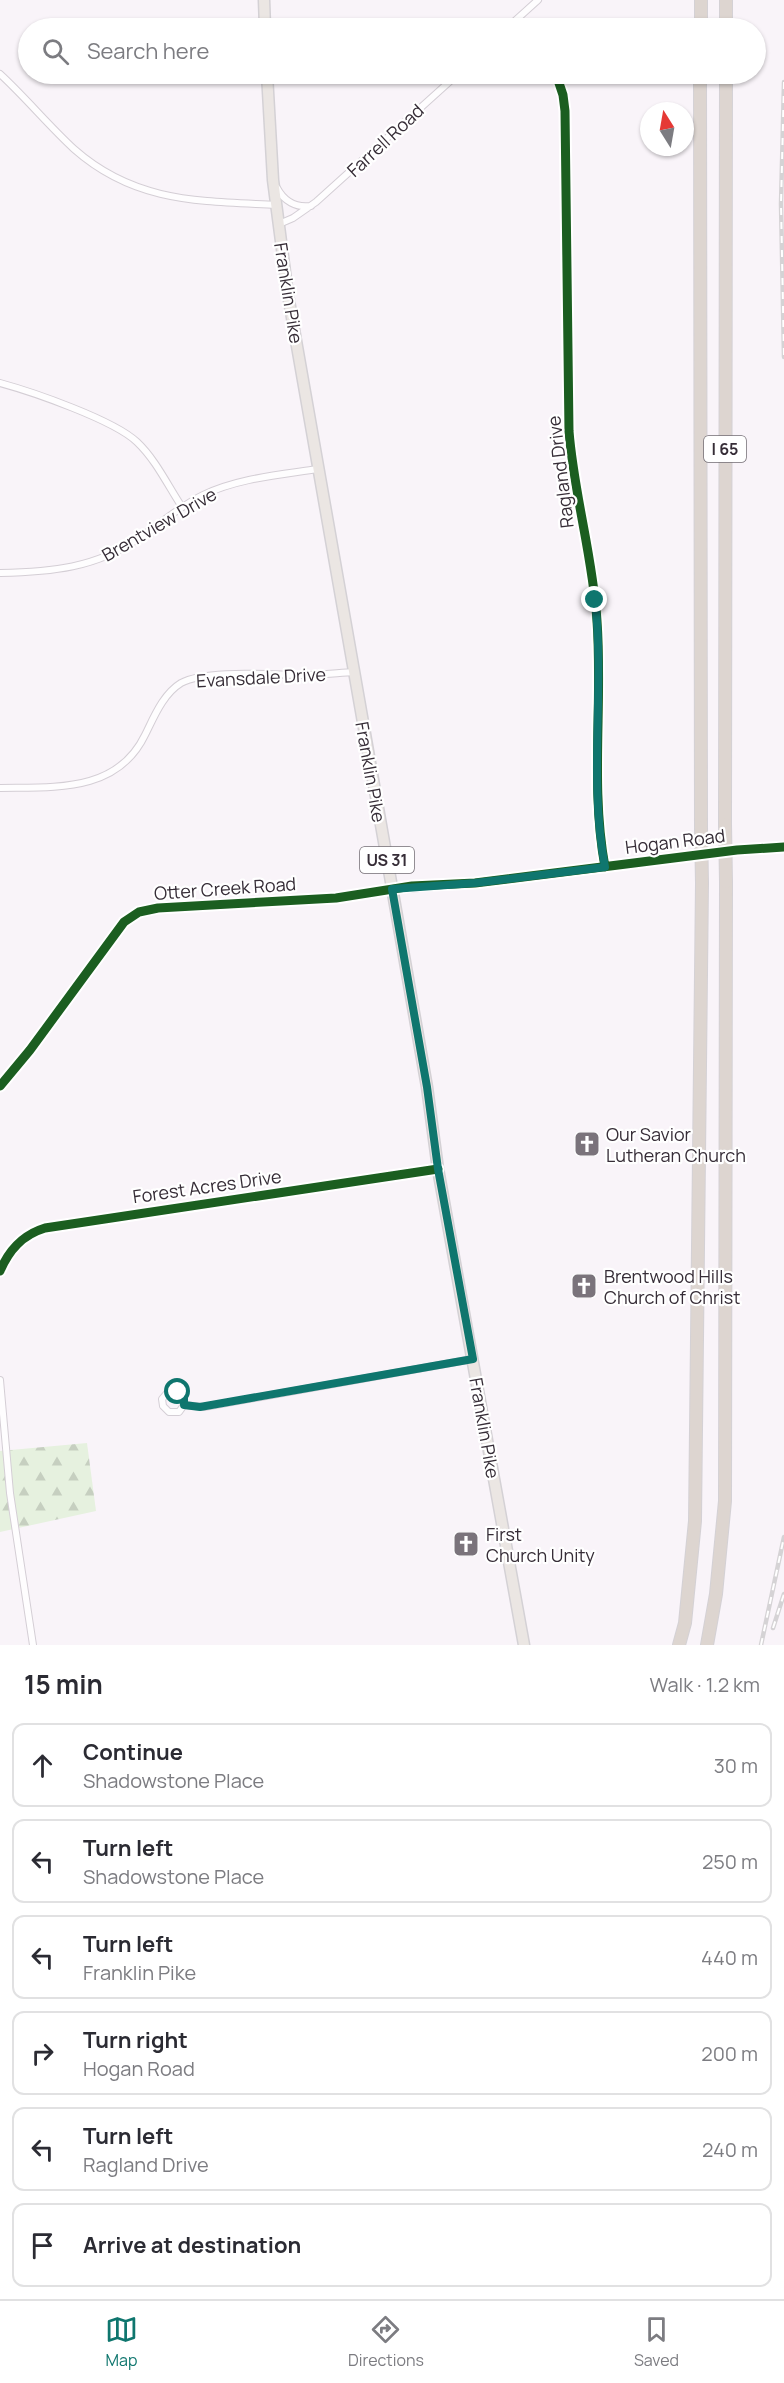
<!DOCTYPE html>
<html lang="en">
<head>
<meta charset="utf-8">
<style>
	body { margin:0; font-family:Manrope,sans-serif; background:#f2f2f3; color:#2b2b33 }
	.compass { position:absolute; left:640px; top:102px; width:54px; height:54px; border-radius:50%; background:#fff; box-shadow:0 2px 4px #0004; rotate:349deg }
	.stop { position:absolute; width:18px; height:18px; margin:-14px; border:4px solid #0f766e; border-radius:50%; background:#fff }
	.stop.end { background:#0f766e; border-color:#fff; box-shadow:0 2px 6px #0008 }
	.list { margin:0; padding:0; list-style:none }
	h2 { display:flex; justify-content:space-between; align-items:center; height:78px; margin:0; padding:0 24px; font-size:26px }
	h2 small { font-size:20px; font-weight:400; color:#7c7c81 }
	.list li { display:grid; grid-template-columns:39px 1fr auto; gap:18px; align-items:center; box-sizing:border-box; height:84px; margin:0 12px 12px; padding:0 12px; border:2px solid #e1e1e2; border-radius:12px }
	.list b { display:block; font-size:22px; white-space:nowrap }
	.list p { margin:0; font-size:20px; white-space:nowrap; color:#7c7c81 }
	.list em { font-size:20px; font-style:normal; color:#7c7c81 }
	.icon { flex:none; width:33px; height:33px; fill:none; stroke:currentColor; stroke-width:2; stroke-linecap:round; stroke-linejoin:round }
	.map { position:relative; flex:none; width:784px; height:1645px; overflow:hidden }
	.search { position:absolute; background:#fff; box-shadow:0 2px 4px #0004; left:18px; right:18px; top:18px; height:66px; display:flex; align-items:center; gap:15px; box-sizing:border-box; padding:0 21px; border-radius:33px; color:#7c7c81; font-size:22px }
	.sheet { height:654px; background:#fff }
	nav { display:flex; justify-content:space-around; align-items:center; box-sizing:border-box; height:84px; border-top:2px solid #e1e1e2; background:#fff; font-size:16px; color:#7c7c81 }
	nav a { display:grid; justify-items:center; gap:3px }
	nav .on { color:#0f766e }
	.map>svg:first-child { display:block }
	.forest { fill:url(#forest-firs) }
	.lines { fill:none; stroke-linecap:round; stroke-linejoin:round }
	.minor-casing { stroke:#d4ced5; stroke-width:8 }
	.tertiary-casing { stroke:#d4ced5; stroke-width:10 }
	.primary-casing { stroke:#d4d1d5; stroke-width:13 }
	.motorway-casing { stroke:#d4d1d5; stroke-width:14 }
	.minor { stroke:#fefdfe; stroke-width:6 }
	.tertiary { stroke:#fefdfe; stroke-width:8 }
	.primary { stroke:#ebe6e3; stroke-width:10 }
	.motorway { stroke:#ddd5d0; stroke-width:12 }
	.rail-casing { stroke:#d5d3d5; stroke-width:4.5 }
	.rail { stroke:#fff; stroke-width:2; stroke-dasharray:7; stroke-linecap:butt }
	.motorway-bridge-casing { stroke:#d4d1d5; stroke-width:14; stroke-linecap:butt }
	.motorway-bridge { stroke:#ddd5d0; stroke-width:12 }
	.cycleway-casing { stroke:#fff; stroke-width:13 }
	.cycleway { stroke:#1b5e20; stroke-width:9 }
	.route { stroke:#0f766e; stroke-width:8 }
	.labels { text-anchor:middle; dominant-baseline:central; stroke-width:4.5; stroke-linejoin:round; paint-order:stroke }
	.shield { fill:#fff; stroke:#726c73; stroke-width:1.5 }
	.shield-label { font-size:16px; font-weight:bold; fill:#362d37 }
	.street-label { font-size:18px; fill:#362d37; stroke:#fff }
	.poi-label { font-size:18px; fill:#362d37; stroke:#fff; text-anchor:start }
</style>
</head>
<body>
<div class="map">
<svg width="784" height="1645" viewBox="0 0 784 1645">
	<defs>
		<pattern id="forest-firs" width="22" height="20" patternUnits="userSpaceOnUse" patternTransform="scale(1.5)"><rect width="22" height="20" fill="#e6f1df"/><path d="M5 1l3.5 6h-7zM16 11l3.5 6h-7z" fill="#c6cfc0"/></pattern>
	</defs>
	<rect width="100%" height="100%" fill="#f9f4f9"/>
	<path class="forest" d="M87,1443L96,1511L0,1532V1451Z"/>
	<g class="lines">
		<g class="minor-casing">
			<path id="minor" d="M519,18L527,28
				M507,28L538,0
				M0,74C26,98 48,125 74,149C135,203 200,201 276,205
				M556,74L563,95L565,111L569,431C574,495 593,557 597,621C603,703 590,786 605,867
				M277,188C284,201 296,208 311,206
				M279,224L293,218L316,202L458,74
				M0,383C33,392 114,420 137,442C156,460 168,486 182,507
				M0,573C51,572 96,568 139,538C160,524 180,506 203,495C239,478 279,475 318,469
				M0,788C54,787 117,793 145,735C154,717 163,694 181,683C206,669 274,675 304,675C321,675 337,673 354,672
				M0,1086L30,1050L124,922L139,912L158,908L336,898L392,889
				M0,1271C9,1250 22,1235 45,1228L438,1169
				M0,1380L10,1493L33,1645
				M184,1405L179,1412H169L163,1406L162,1399L168,1392L176,1391L183,1396L184,1405L204,1407L473,1359"/>
		</g>
		<g class="tertiary-casing">
			<path id="tertiary" d="M392,889L475,883L737,850L784,847"/>
		</g>
		<g class="primary-casing">
			<path id="primary" d="M264,0L265,28
				M267,74L273,180L288,295L427,1087L438,1169L524,1645"/>
		</g>
		<g class="motorway-casing">
			<path id="motorway" d="M701,28V0
				M726,28V0
				M700,74L701,827
				M725,824L726,74
				M679,1645L685,1623L695,1521L702,883
				M707,1645L716,1594L725,1501L726,882"/>
		</g>
		<use href="#minor" class="minor"/>
		<use href="#tertiary" class="tertiary"/>
		<use href="#primary" class="primary"/>
		<use href="#motorway" class="motorway"/>
		<g class="rail-casing">
			<path id="rail" d="M784,82L781,204L784,357
				M773,1628L784,1594
				M761,1645L784,1537"/>
		</g>
		<use href="#rail" class="rail"/>
		<g class="motorway-bridge-casing">
			<path id="motorway-bridge" d="M725,824L726,882
				M701,827L702,883"/>
		</g>
		<use href="#motorway-bridge" class="motorway-bridge"/>
		<g class="cycleway-casing">
			<path id="cycleway" d="M556,74L563,95L565,111L569,431C574,495 593,557 597,621C603,703 590,786 605,867
				M0,1086L30,1050L124,922L139,912L158,908L336,898L412,886L475,883L737,850L784,847
				M0,1271C9,1250 22,1235 45,1228L438,1169"/>
		</g>
		<use href="#cycleway" class="cycleway"/>
	</g>
	<g class="lines">
		<path class="route" d="M178,1392L184,1397V1405L200,1407L473,1359L438,1169L427,1087L392,889L475,883L605,867C588,779 605,689 595,600"/>
	</g>
	<defs>
		<g id="church-square" transform="scale(1.35)"><rect x="-9" y="-9" width="18" height="18" rx="4" fill="#7a737b" stroke="#fff"/><path d="M-1.2-6h2.4v3.5h3.3v2.4h-3.3V6h-2.4V-.1h-3.3v-2.4h3.3Z" fill="#fff"/></g>
	</defs>
	<g fill-rule="evenodd">
		<use href="#church-square" x="587" y="1144"/>
		<use href="#church-square" x="584" y="1286"/>
		<use href="#church-square" x="466" y="1544"/>
	</g>
	<g class="labels">
		<g class="shield">
			<rect x="704" y="436" width="42" height="26" rx="4.5"/>
			<rect x="360" y="847" width="54" height="26" rx="4.5"/>
		</g>
		<g class="shield-label">
			<text x="725" y="449">I 65</text>
			<text x="387" y="860">US 31</text>
		</g>
		<g class="street-label">
			<text transform="translate(385 140) rotate(-43)">Farrell Road</text>
			<text transform="translate(289 293) rotate(81)">Franklin Pike</text>
			<text transform="translate(560 472) rotate(-97)">Ragland Drive</text>
			<text transform="translate(159 524) rotate(-30)">Brentview Drive</text>
			<text transform="translate(261 677) rotate(-3)">Evansdale Drive</text>
			<text transform="translate(371 772) rotate(80)">Franklin Pike</text>
			<text transform="translate(675 841) rotate(-7)">Hogan Road</text>
			<text transform="translate(225 888) rotate(-4)">Otter Creek Road</text>
			<text transform="translate(207 1186) rotate(-8)">Forest Acres Drive</text>
			<text transform="translate(485 1428) rotate(80)">Franklin Pike</text>
		</g>
		<g class="poi-label">
			<text x="606" y="1134">Our Savior<tspan x="606" dy="21">Lutheran Church</tspan></text>
			<text x="604" y="1276">Brentwood Hills<tspan x="604" dy="21">Church of Christ</tspan></text>
			<text x="486" y="1534">First<tspan x="486" dy="21">Church Unity</tspan></text>
		</g>
	</g>
</svg>
<svg class="compass" viewBox="-18 -18 36 36"><path d="M0-13l5 13h-10z" fill="#e53935"/><path d="M0 13l5-13h-10z" fill="#7c7c81"/></svg>
<div class="stop" style="left:178px;top:1392px"></div>
<div class="stop end" style="left:595px;top:600px"></div>
<div class="search"><svg class="icon" aria-label="search" viewBox="0 0 24 24"><circle cx="10" cy="10" r="6"/><path d="M15 15l6 6"/></svg>Search here</div>
</div>
<section class="sheet">
<h2>15 min<small>Walk · 1.2 km</small></h2>
<ul class="list">
<li><svg class="icon" aria-label="ahead" viewBox="0 0 24 24"><path d="M12 20V5M6 11l6-6 6 6"/></svg><div><b>Continue</b><p>Shadowstone Place</p></div><em>30 m</em></li>
<li><svg class="icon" aria-label="left" viewBox="0 0 24 24"><path d="M17 20v-9H6M10 6l-5 5 5 5"/></svg><div><b>Turn left</b><p>Shadowstone Place</p></div><em>250 m</em></li>
<li><svg class="icon" aria-label="left" viewBox="0 0 24 24"><path d="M17 20v-9H6M10 6l-5 5 5 5"/></svg><div><b>Turn left</b><p>Franklin Pike</p></div><em>440 m</em></li>
<li><svg class="icon" aria-label="right" viewBox="0 0 24 24"><path d="M7 20v-9h11M14 6l5 5-5 5"/></svg><div><b>Turn right</b><p>Hogan Road</p></div><em>200 m</em></li>
<li><svg class="icon" aria-label="left" viewBox="0 0 24 24"><path d="M17 20v-9H6M10 6l-5 5 5 5"/></svg><div><b>Turn left</b><p>Ragland Drive</p></div><em>240 m</em></li>
<li><svg class="icon" aria-label="arrive" viewBox="0 0 24 24"><path d="M6 21V4h12l-3 4 3 4H6"/></svg><div><b>Arrive at destination</b></div></li>
</ul>
</section>
<nav>
<a class="on"><svg class="icon" aria-label="map" viewBox="0 0 24 24"><path d="M3 6l6-2 6 2 6-2v14l-6 2-6-2-6 2zM9 4v14M15 6v14"/></svg>Map</a>
<a><svg class="icon" aria-label="directions" viewBox="0 0 24 24"><path d="M12 3l9 9-9 9-9-9zM9 14v-3h6M13 9l2 2-2 2"/></svg>Directions</a>
<a><svg class="icon" aria-label="saved" viewBox="0 0 24 24"><path d="M7 4h10v16l-5-4-5 4z"/></svg>Saved</a>
</nav>
</body>
</html>
